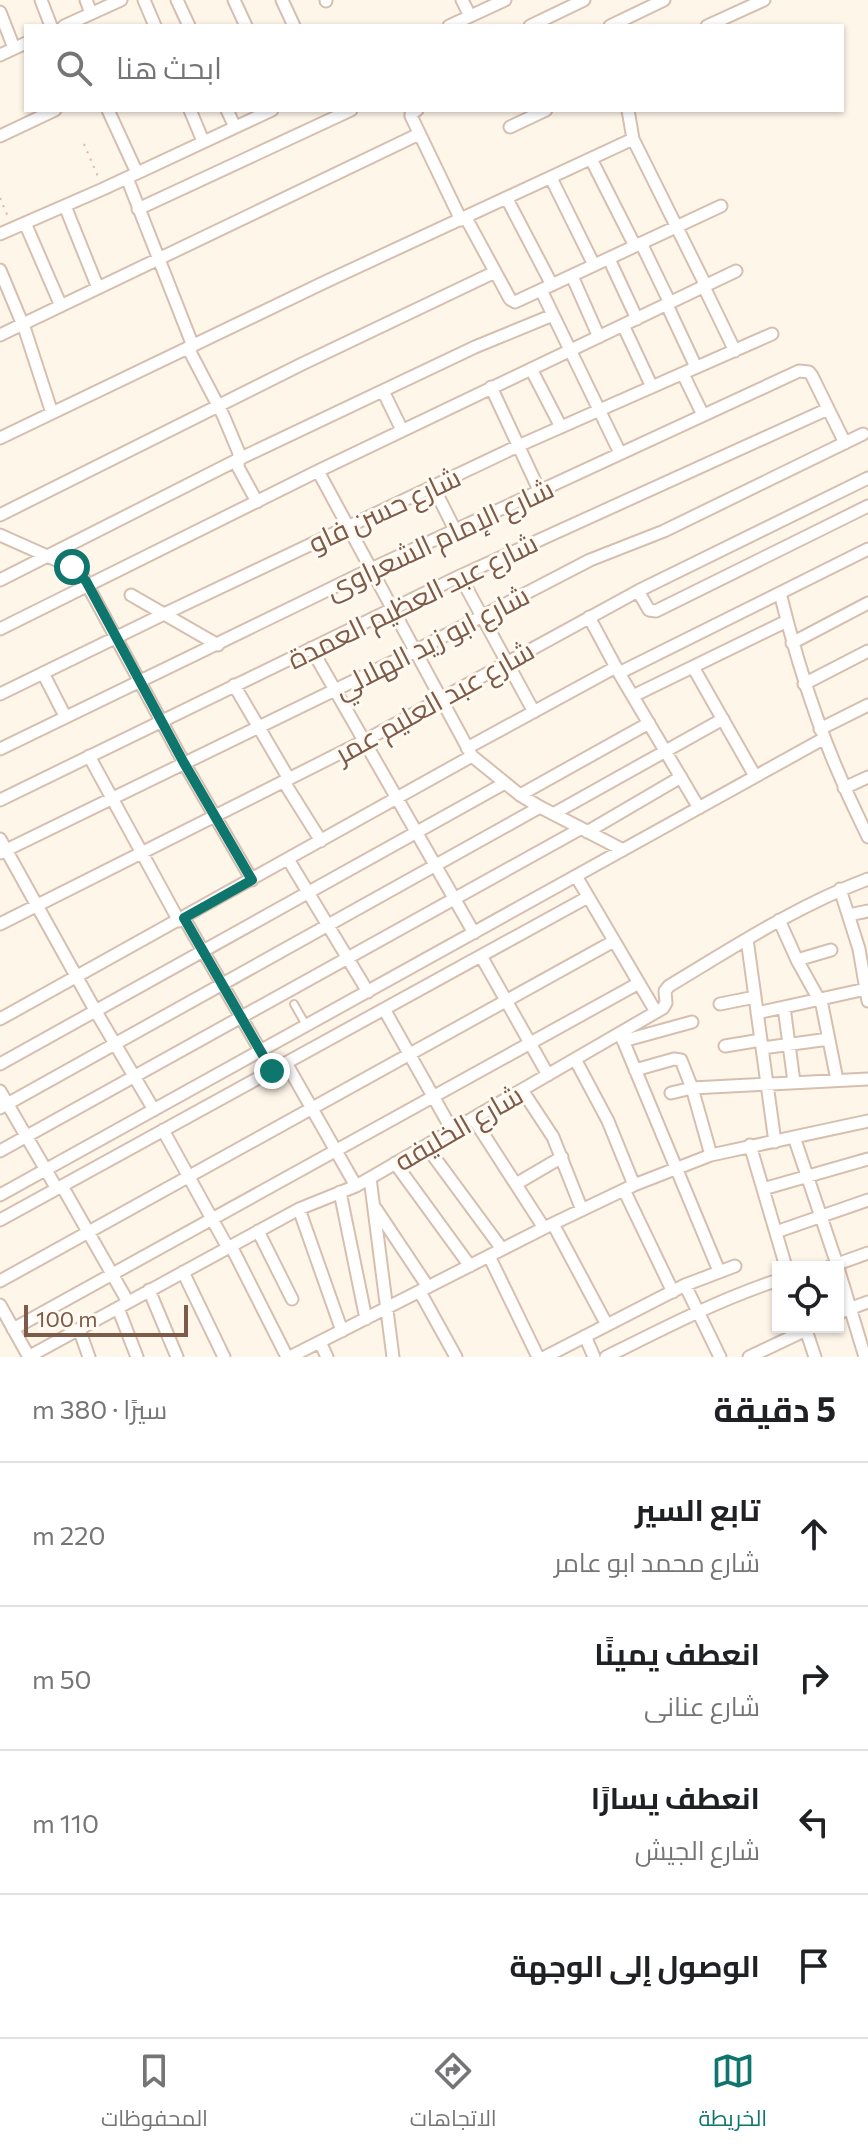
<!DOCTYPE html>
<html lang="ar">
<head>
<meta charset="utf-8">
<style>
	body { margin:0; font-family:Commissioner,Cairo,sans-serif; background:#f2f2f2; color:#202124; direction:rtl }
	.controls { position:absolute; right:24px; bottom:24px; display:grid; overflow:hidden; border-radius:0px; box-shadow:0 2px 6px #0004 }
	.controls button { width:72px; height:72px; display:grid; place-items:center; padding:0; border:0; border-bottom:2px solid #e0e0e0; background:#fff; color:#202124; font:40px sans-serif }
	.scale { position:absolute; left:24px; bottom:20px; width:164px; box-sizing:border-box; padding-left:8px; border:4px solid #7e5a48; border-top:0; font-size:22px; line-height:28px; white-space:nowrap; color:#7e5a48; -webkit-text-stroke:6px #fffaf2; paint-order:stroke }
	.stop { position:absolute; width:24px; height:24px; margin:-18px; border:6px solid #0f766e; border-radius:50%; background:#fff }
	.stop.end { background:#0f766e; border-color:#fff; box-shadow:0 2px 8px #0008 }
	.list { margin:0; padding:0; list-style:none }
	h2 { display:flex; justify-content:space-between; align-items:center; height:104px; margin:0; padding:0 32px; font-size:34px }
	h2 small { font-size:26px; font-weight:400; color:#757577 }
	.list li { display:grid; grid-template-columns:52px 1fr auto; gap:24px; align-items:center; box-sizing:border-box; height:144px; padding:0 32px; border-top:2px solid #e0e0e0 }
	.list b { display:block; font-size:30px; white-space:nowrap }
	.list p { margin:0; font-size:26px; white-space:nowrap; color:#757577 }
	.list em { font-size:26px; font-style:normal; color:#757577 }
	.icon { flex:none; width:44px; height:44px; fill:none; stroke:currentColor; stroke-width:2; stroke-linecap:round; stroke-linejoin:round }
	.map { position:relative; flex:none; width:868px; height:1357px; overflow:hidden; direction:ltr }
	.search { position:absolute; background:#fff; box-shadow:0 2px 6px #0004; left:24px; right:24px; top:24px; height:88px; display:flex; align-items:center; gap:20px; box-sizing:border-box; padding:0 28px; border-radius:0px; color:#757577; font-size:30px }
	.sheet { height:680px; background:#fff }
	nav { display:flex; justify-content:space-around; align-items:center; box-sizing:border-box; height:112px; border-top:2px solid #e0e0e0; background:#fff; font-size:22px; color:#757577 }
	nav a { display:grid; justify-items:center; gap:4px }
	nav .on { color:#0f766e }
	.map>svg:first-child { display:block }
	.lines { fill:none; stroke-linecap:round; stroke-linejoin:round }
	.lane-casing { stroke:#d6bfaf; stroke-width:10 }
	.street-casing { stroke:#d6bfaf; stroke-width:15 }
	.path { stroke:#deb69f; stroke-width:2; stroke-dasharray:2 6; stroke-linecap:butt }
	.lane { stroke:#fff; stroke-width:6 }
	.street { stroke:#fff; stroke-width:11 }
	.route { stroke:#0f766e; stroke-width:10 }
	.labels { text-anchor:middle; dominant-baseline:central; stroke-width:6; stroke-linejoin:round; paint-order:stroke }
	.street-label { font-size:28px; fill:#7e5a48; stroke:#fffaf2 }
</style>
</head>
<body>
<div class="map">
<svg width="868" height="1357" viewBox="0 0 868 1357">
	<rect width="100%" height="100%" fill="#fff6ea"/>
	<g class="lines">
		<g class="lane-casing">
			<path id="lane" d="M294,1004L306,1025"/>
		</g>
		<g class="street-casing">
			<path id="street" d="M41,0L51,26
				M86,0L91,13
				M144,0L155,26
				M177,0L189,26
				M234,0L246,26
				M282,0L294,26
				M326,0V1
				M462,0L470,16
				M0,12L14,48
				M64,26L121,0
				M449,26L505,0
				M530,26L584,0
				M610,26L664,0
				M707,26L764,0
				M0,55L26,43
				M108,110L137,173
				M190,110L203,141
				M227,110L235,127
				M417,110L411,114V116L461,220
				M628,110L633,139L706,286
				M510,127L546,110
				M0,136L55,110
				M591,159L635,246
				M127,178L193,346
				M551,178L594,265
				M507,199L552,285
				M65,206L98,288
				M138,209L351,110
				M466,218L510,299L515,302L721,206
				M25,223L61,306
				M0,234L103,189L272,110
				M641,243L670,303
				M609,259L637,319
				M0,270L25,330L52,413
				M572,276L599,337
				M704,287L735,351
				M541,290L620,453
				M667,305L696,367
				M623,325L652,387
				M0,335L419,134
				M188,348L223,415L239,453L238,467L257,502
				M531,369L561,427
				M683,374L703,415
				M491,387L539,490
				M383,391L402,430
				M0,438L325,282L633,139
				M318,471L472,756L520,795L540,807L623,850
				M433,486L455,530
				M0,515L302,364L495,272
				M0,535L72,567L83,577L184,763L252,880
				M460,576L534,712
				M0,580L239,459L475,347L553,315
				M638,591L649,610L656,611L868,506
				M780,593C802,682 827,755 868,837
				M131,595L218,645
				M589,617L619,673L699,808
				M0,629L318,471L736,271
				M792,643L868,603
				M311,648L474,933
				M693,667L755,776
				M43,673L65,716
				M619,673L868,549
				M804,684L868,651
				M234,685L289,779
				M0,694L162,615L518,446L772,334
				M633,696L787,621
				M820,729L868,705
				M467,748L616,667
				M0,749L371,569L799,371L809,372L812,376L845,443
				M89,756L179,921
				M284,782L321,841
				M844,788L868,777
				M520,795L649,723
				M0,800L460,576L828,409
				M553,814L723,719
				M587,832L681,777
				M0,839L95,1010L154,1110
				M0,853L415,651L590,560L664,531L863,434
				M288,859L368,992
				M576,876L656,1012
				M840,889L859,949L868,1001
				M849,915L868,911
				M184,918L272,1071
				M779,920L797,960L822,1005L837,1080
				M0,924L364,741L638,591L868,478
				M747,939L775,1142
				M481,956L548,1075
				M797,960L831,950
				M720,1004L755,997
				M784,1007L794,1082
				M384,1009L452,1130
				M757,1013L866,989
				M0,1019L472,756
				M620,1033L719,1271
				M623,1041L692,1022
				M725,1046L761,1040
				M762,1048L829,1039
				M575,1059L608,1121L634,1185
				M286,1063L356,1186
				M0,1064L505,783
				M635,1070L674,1059L681,1060L692,1088L711,1155
				M522,1090L553,1137L582,1210
				M0,1091L57,1189
				M671,1093L692,1088L868,1079
				M0,1108L540,807
				M473,1118L544,1228
				M163,1130L228,1248
				M794,1137L838,1267
				M750,1145L786,1267
				M426,1146L502,1249
				M0,1151L580,829
				M395,1163L470,1266
				M370,1178L393,1357
				M516,1184L562,1157
				M62,1186L128,1302
				M763,1189L868,1159
				M624,1190L673,1292
				M340,1192L366,1319
				M0,1195L823,739
				M299,1209L342,1331
				M376,1209L428,1287
				M0,1220L588,897
				M553,1224L607,1325
				M258,1231L292,1299
				M776,1232L868,1200
				M231,1246L287,1357
				M489,1256L538,1357
				M829,1267L868,1253
				M838,1268L865,1357
				M183,1272L224,1357
				M0,1281L614,941
				M685,1285L720,1357
				M149,1290L177,1357
				M420,1292L456,1357
				M0,1305L29,1357
				M118,1308L137,1357
				M838,1313L868,1302
				M805,1327L815,1357
				M13,1329L639,983
				M79,1329L89,1357
				M585,1336L594,1357
				M320,1342L327,1357
				M28,1357L299,1209L356,1186L370,1178L663,1008L666,1003L665,991L669,986C734,947 796,906 868,879
				M290,1357L544,1228L634,1185L711,1155L868,1121
				M545,1357L685,1285L735,1266
				M606,1357C662,1329 718,1300 778,1280
				M749,1357L806,1330"/>
		</g>
		<path class="path" d="M84,144L99,179
			M0,198L9,219"/>
		<use href="#lane" class="lane"/>
		<use href="#street" class="street"/>
	</g>
	<g class="lines">
		<path class="route" d="M72,567L86,581L184,763L252,880L184,918L272,1071"/>
	</g>
	<g class="labels">
		<g class="street-label">
			<text transform="translate(384 509) rotate(-25)">شارع حسن فاو</text>
			<text transform="translate(439 538) rotate(-25)">شارع الإمام الشعراوى</text>
			<text transform="translate(412 600) rotate(-26)">شارع عبد العظيم العمدة</text>
			<text transform="translate(431 641) rotate(-27)">شارع ابو زيد الهلالي</text>
			<text transform="translate(434 701) rotate(-29)">شارع عبد العليم عمر</text>
			<text transform="translate(458 1127) rotate(-30)">شارع الخليفه</text>
		</g>
	</g>
</svg>
<div class="controls">
<button><svg class="icon" aria-label="locate" viewBox="0 0 24 24"><circle cx="12" cy="12" r="6"/><path d="M12 2v4M12 18v4M2 12h4M18 12h4"/></svg></button>
</div>
<div class="scale">100 m</div>
<div class="stop" style="left:72px;top:567px"></div>
<div class="stop end" style="left:272px;top:1071px"></div>
<div class="search"><svg class="icon" aria-label="search" viewBox="0 0 24 24"><circle cx="10" cy="10" r="6"/><path d="M15 15l6 6"/></svg>ابحث هنا</div>
</div>
<section class="sheet">
<h2>5 دقيقة<small>سيرًا · 380 m</small></h2>
<ul class="list">
<li><svg class="icon" aria-label="ahead" viewBox="0 0 24 24"><path d="M12 20V5M6 11l6-6 6 6"/></svg><div><b>تابع السير</b><p>شارع محمد ابو عامر</p></div><em>220 m</em></li>
<li><svg class="icon" aria-label="right" viewBox="0 0 24 24"><path d="M7 20v-9h11M14 6l5 5-5 5"/></svg><div><b>انعطف يمينًا</b><p>شارع عنانى</p></div><em>50 m</em></li>
<li><svg class="icon" aria-label="left" viewBox="0 0 24 24"><path d="M17 20v-9H6M10 6l-5 5 5 5"/></svg><div><b>انعطف يسارًا</b><p>شارع الجيش</p></div><em>110 m</em></li>
<li><svg class="icon" aria-label="arrive" viewBox="0 0 24 24"><path d="M6 21V4h12l-3 4 3 4H6"/></svg><div><b>الوصول إلى الوجهة</b></div></li>
</ul>
</section>
<nav>
<a class="on"><svg class="icon" aria-label="map" viewBox="0 0 24 24"><path d="M3 6l6-2 6 2 6-2v14l-6 2-6-2-6 2zM9 4v14M15 6v14"/></svg>الخريطة</a>
<a><svg class="icon" aria-label="directions" viewBox="0 0 24 24"><path d="M12 3l9 9-9 9-9-9zM9 14v-3h6M13 9l2 2-2 2"/></svg>الاتجاهات</a>
<a><svg class="icon" aria-label="saved" viewBox="0 0 24 24"><path d="M7 4h10v16l-5-4-5 4z"/></svg>المحفوظات</a>
</nav>
</body>
</html>
